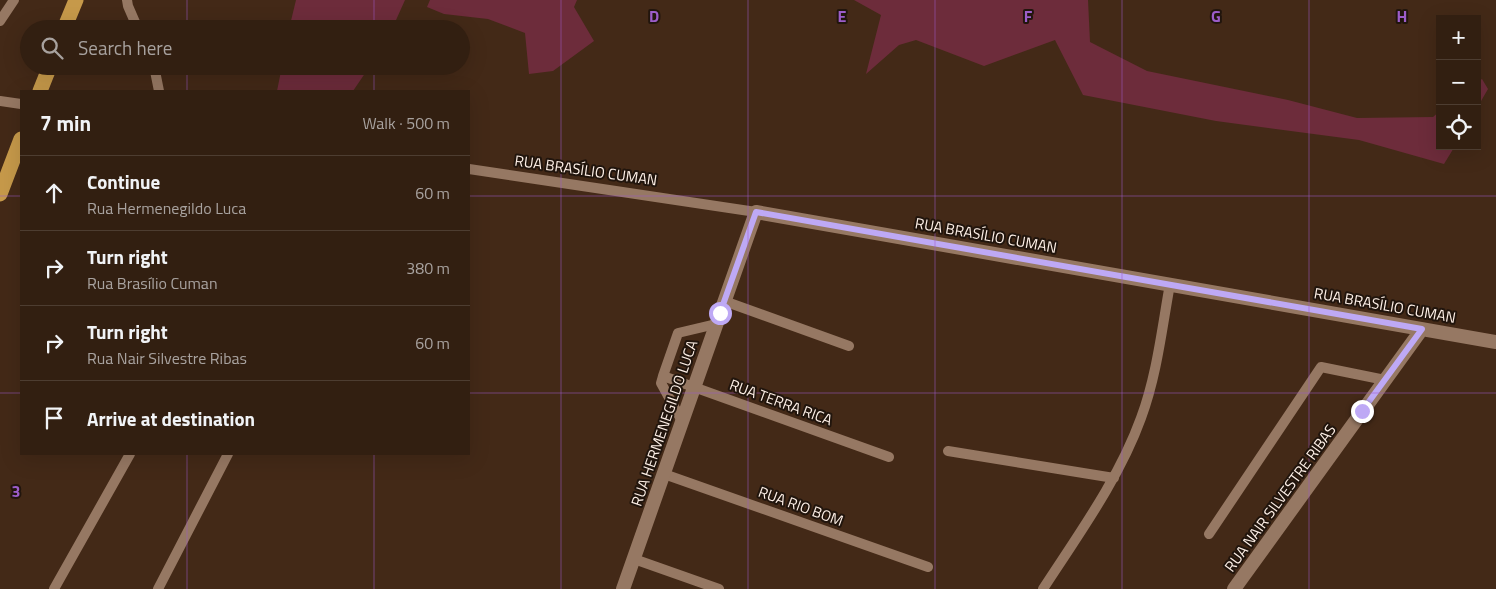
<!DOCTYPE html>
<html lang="en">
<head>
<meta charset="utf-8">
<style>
	body { margin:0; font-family:"Titillium Web",sans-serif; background:#3a271a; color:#f1f3f6 }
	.controls { position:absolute; right:15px; top:15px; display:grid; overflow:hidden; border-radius:0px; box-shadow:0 5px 20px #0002 }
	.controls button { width:45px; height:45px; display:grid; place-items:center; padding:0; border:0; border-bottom:1px solid #4d3d31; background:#321f11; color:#f1f3f6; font:25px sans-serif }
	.stop { position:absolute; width:15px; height:15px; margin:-11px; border:4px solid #bea9f5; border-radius:50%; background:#fff }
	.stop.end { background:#bea9f5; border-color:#fff; box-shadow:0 1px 5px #0008 }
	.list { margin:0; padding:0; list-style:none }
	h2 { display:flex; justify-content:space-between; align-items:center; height:65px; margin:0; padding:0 20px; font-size:21px }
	h2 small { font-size:16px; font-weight:400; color:#a8a29f }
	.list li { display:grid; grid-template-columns:32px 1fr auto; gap:15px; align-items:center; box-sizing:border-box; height:75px; padding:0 20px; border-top:1px solid #4d3d31 }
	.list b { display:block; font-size:19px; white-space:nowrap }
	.list p { margin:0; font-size:16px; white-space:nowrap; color:#a8a29f }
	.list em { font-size:16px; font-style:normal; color:#a8a29f }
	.icon { flex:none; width:28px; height:28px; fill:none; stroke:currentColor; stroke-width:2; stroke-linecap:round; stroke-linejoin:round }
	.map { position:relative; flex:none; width:1496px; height:589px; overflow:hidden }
	.search { position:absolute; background:#321f11; box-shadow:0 5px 20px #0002; left:20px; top:20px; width:450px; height:55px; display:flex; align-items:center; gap:12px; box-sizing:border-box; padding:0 18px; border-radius:28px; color:#a8a29f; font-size:19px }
	.panel { position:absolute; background:#321f11; box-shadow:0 5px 20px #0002; left:20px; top:90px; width:450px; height:365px; border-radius:0px }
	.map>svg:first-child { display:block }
	.green { fill:#6d2c3b }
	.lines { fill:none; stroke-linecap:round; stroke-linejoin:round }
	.street { stroke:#967863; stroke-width:10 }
	.secondary { stroke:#967863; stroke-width:14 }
	.highway { stroke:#c6994a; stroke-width:15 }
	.route { stroke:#bea9f5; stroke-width:6 }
	.grid { fill:none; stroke:#9c5dc9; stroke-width:1; stroke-opacity:0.55 }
	.labels { text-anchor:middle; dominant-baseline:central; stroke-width:4; stroke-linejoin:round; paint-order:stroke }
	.street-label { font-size:15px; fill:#fef0e7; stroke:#21150d }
	.grid-label { font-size:16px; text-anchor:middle; font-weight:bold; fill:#9c5dc9; stroke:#21150d; stroke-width:4; stroke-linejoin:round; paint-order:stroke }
</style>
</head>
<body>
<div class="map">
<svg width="1496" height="589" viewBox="0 0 1496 589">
	<rect width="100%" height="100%" fill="#432917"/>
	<path class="green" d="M296,0H405L392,29H289Z
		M430,0H577L574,7L594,41L553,71L529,74L525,33L488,19L444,14L427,7Z
		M854,0H1088L1090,42L1147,71L1288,100L1357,118L1433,117L1440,111V146H1455L1444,164L1359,140L1216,121L1083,95L1055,40L984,66L916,40L899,45L866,74L881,15Z
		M282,66H370L353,91H277Z
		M1482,79L1488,89L1477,108V82Z"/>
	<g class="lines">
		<path class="street" d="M127,0L128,6L138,29
			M0,21L14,0
			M154,66L159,91
			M0,101L21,104
			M469,169L756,212
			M724,301L849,346
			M663,376L889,457
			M682,421L661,383L663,376L678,333L716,324
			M948,451L1114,478
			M664,474L928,567
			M1209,534L1321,367L1385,380
			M634,559L719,589
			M54,589L130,454
			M158,589L228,454
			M1043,589C1078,535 1119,479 1141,418C1157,375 1162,328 1170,284"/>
		<path class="secondary" d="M623,589L756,212L1496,342
			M1234,589L1422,329"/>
		<path class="highway" d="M64,29L76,0
			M40,91L50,66
			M0,194L21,139"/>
	</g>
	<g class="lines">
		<path class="route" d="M720,313L756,212L1422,329L1362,411"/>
	</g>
	<path class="grid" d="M187,0V29M374,0V29M561,0V589M748,0V589M935,0V589M1122,0V589M1309,0V589M187,66V91M374,66V91M0,196H21M469,196H1496M0,393H21M469,393H1496M187,454V589M374,454V589"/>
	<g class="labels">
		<g class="street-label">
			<text transform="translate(586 170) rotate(8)">RUA BRASÍLIO CUMAN</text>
			<text transform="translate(986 235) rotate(10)">RUA BRASÍLIO CUMAN</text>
			<text transform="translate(1385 305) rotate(10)">RUA BRASÍLIO CUMAN</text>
			<text transform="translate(781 402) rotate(20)">RUA TERRA RICA</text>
			<text transform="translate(664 423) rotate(-71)">RUA HERMENEGILDO LUCA</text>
			<text transform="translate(1280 498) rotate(-54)">RUA NAIR SILVESTRE RIBAS</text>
			<text transform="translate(801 506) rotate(20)">RUA RIO BOM</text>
		</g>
	</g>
	<g class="grid-label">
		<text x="654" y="22">D</text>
		<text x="842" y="22">E</text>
		<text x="1028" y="22">F</text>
		<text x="1216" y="22">G</text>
		<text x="1402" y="22">H</text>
		<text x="16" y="497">3</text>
	</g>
</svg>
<div class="controls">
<button>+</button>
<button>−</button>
<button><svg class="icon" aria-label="locate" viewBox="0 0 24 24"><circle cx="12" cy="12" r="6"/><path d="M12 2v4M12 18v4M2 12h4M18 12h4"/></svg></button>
</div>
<div class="stop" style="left:720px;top:313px"></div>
<div class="stop end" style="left:1362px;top:411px"></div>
<div class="search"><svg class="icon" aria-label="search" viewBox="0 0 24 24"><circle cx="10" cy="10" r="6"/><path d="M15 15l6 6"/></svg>Search here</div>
<section class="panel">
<h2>7 min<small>Walk · 500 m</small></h2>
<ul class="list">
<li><svg class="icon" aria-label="ahead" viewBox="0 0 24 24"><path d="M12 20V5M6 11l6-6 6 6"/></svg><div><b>Continue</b><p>Rua Hermenegildo Luca</p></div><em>60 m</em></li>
<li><svg class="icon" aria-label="right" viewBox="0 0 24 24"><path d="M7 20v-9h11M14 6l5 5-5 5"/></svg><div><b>Turn right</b><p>Rua Brasílio Cuman</p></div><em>380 m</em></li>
<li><svg class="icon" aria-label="right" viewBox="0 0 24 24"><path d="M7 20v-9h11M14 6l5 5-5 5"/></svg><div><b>Turn right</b><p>Rua Nair Silvestre Ribas</p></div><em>60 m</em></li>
<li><svg class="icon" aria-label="arrive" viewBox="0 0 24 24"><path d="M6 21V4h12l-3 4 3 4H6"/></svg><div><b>Arrive at destination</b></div></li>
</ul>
</section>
</div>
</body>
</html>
